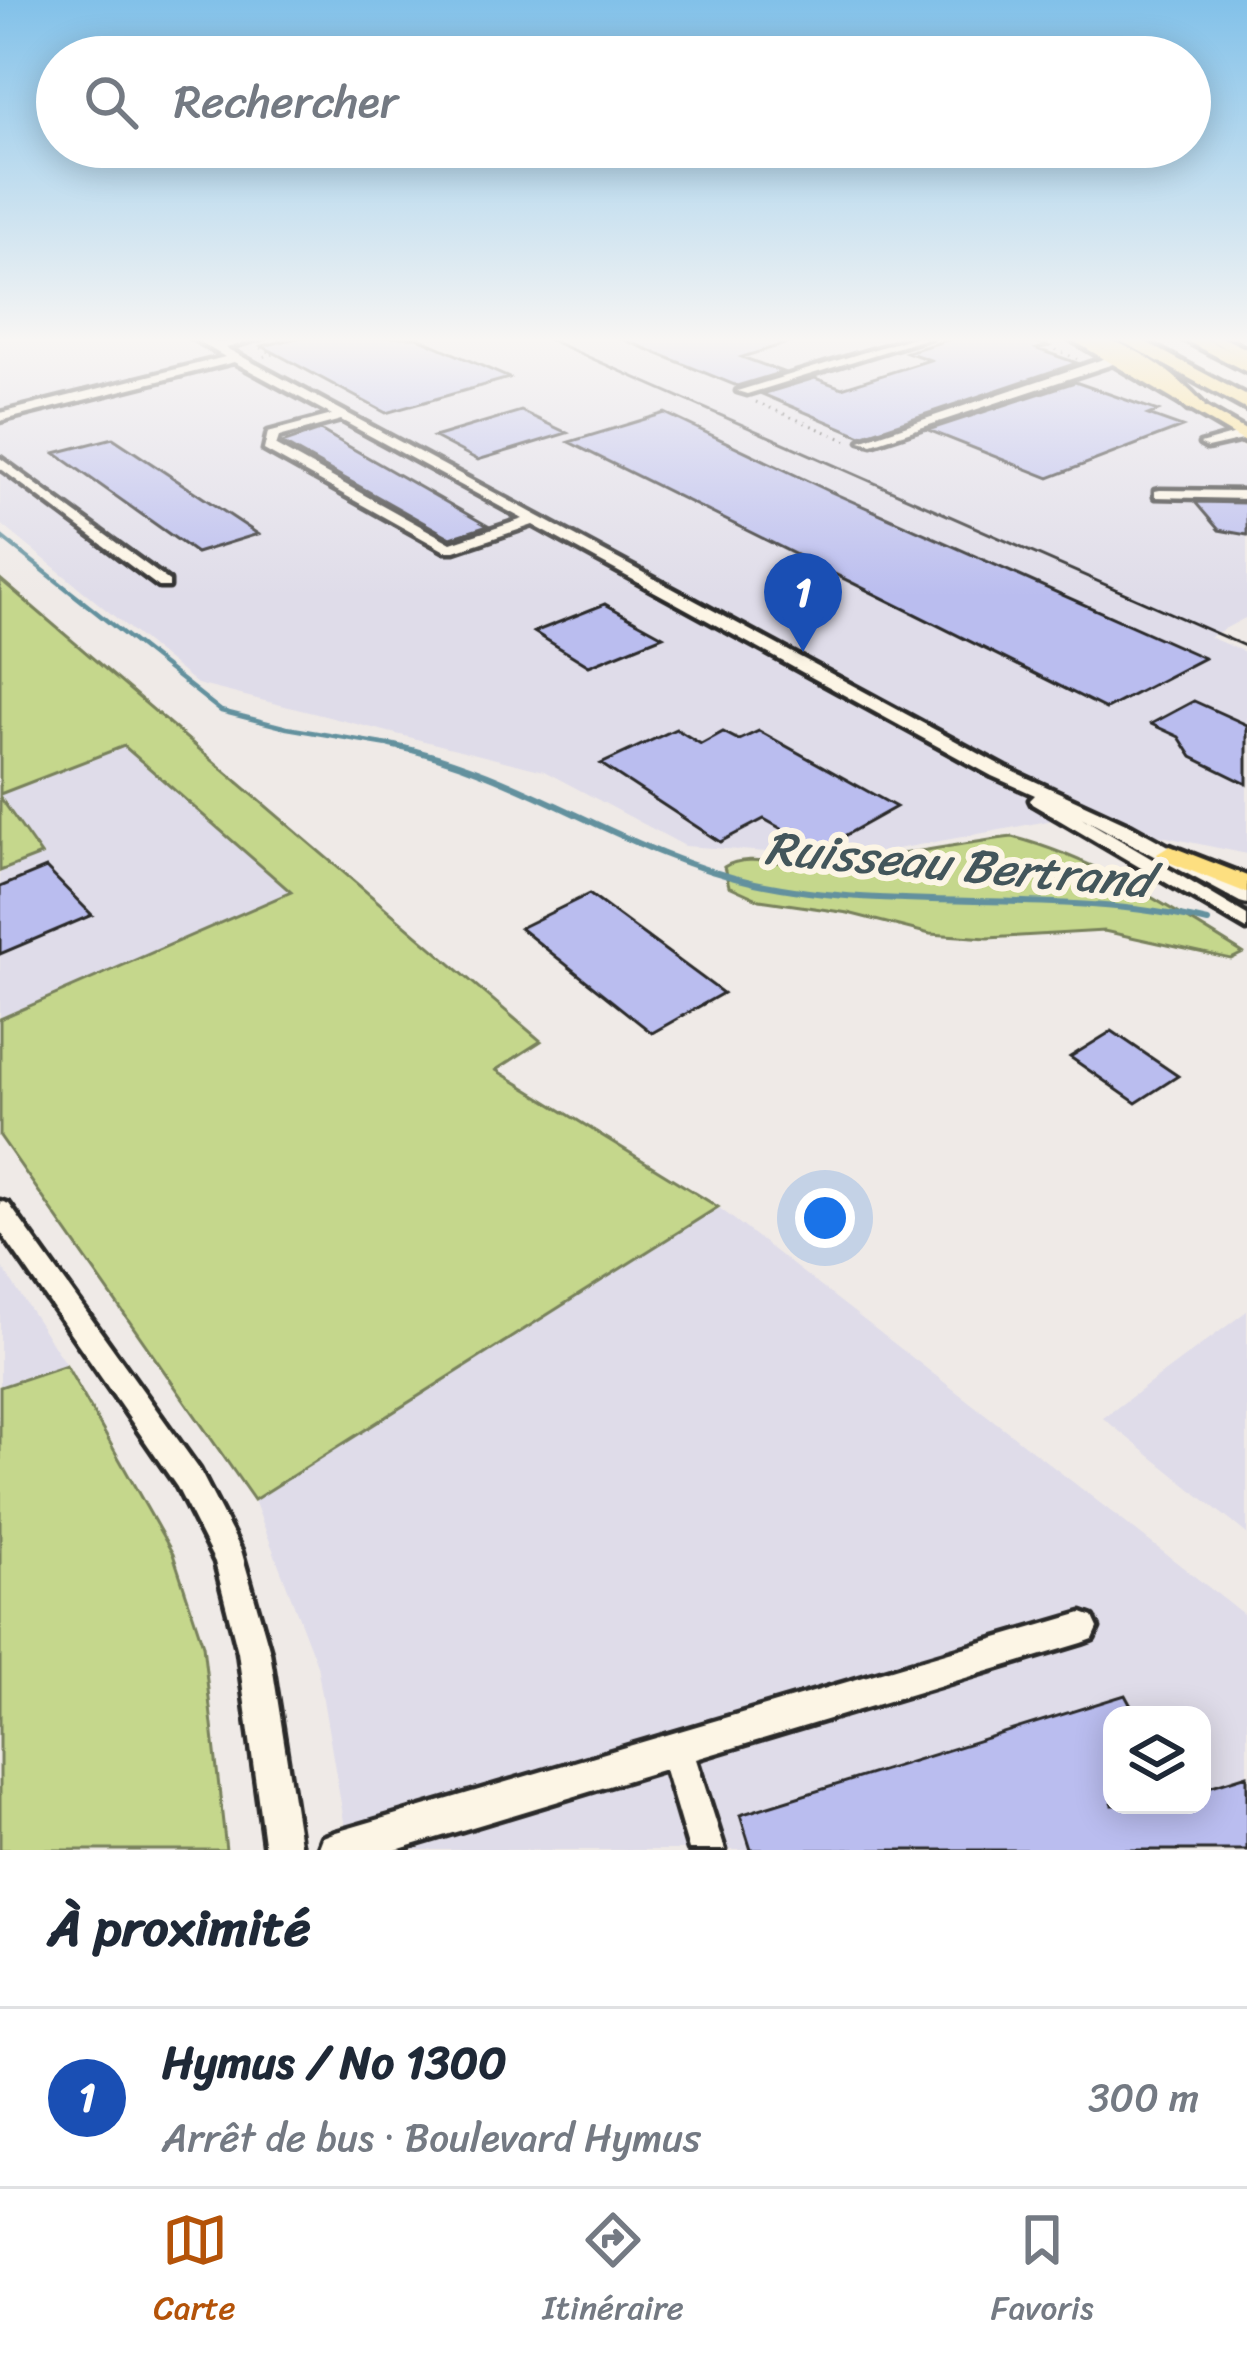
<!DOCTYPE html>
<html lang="fr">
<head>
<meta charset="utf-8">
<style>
	body { margin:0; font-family:Sriracha,sans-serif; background:#f2f2f3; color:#1f2937 }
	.controls { position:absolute; right:36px; bottom:36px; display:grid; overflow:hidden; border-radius:24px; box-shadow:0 6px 30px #0003 }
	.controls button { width:108px; height:108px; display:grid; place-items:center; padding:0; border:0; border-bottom:3px solid #e0e1e3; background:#fff; color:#1f2937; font:60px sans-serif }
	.you { position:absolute; left:825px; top:1218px; width:42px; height:42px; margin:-30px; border:9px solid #fff; border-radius:50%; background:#1a73e8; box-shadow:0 0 0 18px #1a73e833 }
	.badge { display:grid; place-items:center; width:78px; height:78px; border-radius:50%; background:#b45309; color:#fff; font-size:39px; font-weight:700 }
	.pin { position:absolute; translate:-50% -99px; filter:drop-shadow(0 3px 6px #0008) }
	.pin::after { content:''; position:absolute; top:63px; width:42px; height:36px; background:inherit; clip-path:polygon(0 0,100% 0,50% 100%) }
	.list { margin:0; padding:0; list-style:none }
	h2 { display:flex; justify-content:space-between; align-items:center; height:156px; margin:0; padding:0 48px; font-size:51px }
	h2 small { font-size:39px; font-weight:400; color:#747a83 }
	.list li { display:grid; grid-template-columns:78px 1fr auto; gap:36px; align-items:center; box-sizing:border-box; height:180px; padding:0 48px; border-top:3px solid #e0e1e3 }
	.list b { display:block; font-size:45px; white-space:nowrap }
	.list p { margin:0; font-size:39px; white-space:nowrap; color:#747a83 }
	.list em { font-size:39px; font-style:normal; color:#747a83 }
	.icon { flex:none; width:66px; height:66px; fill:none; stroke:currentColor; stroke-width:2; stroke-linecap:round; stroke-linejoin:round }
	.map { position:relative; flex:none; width:1247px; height:1850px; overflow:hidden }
	.search { position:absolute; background:#fff; box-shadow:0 6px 30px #0003; left:36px; right:36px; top:36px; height:132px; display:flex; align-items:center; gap:30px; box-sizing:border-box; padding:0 42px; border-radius:66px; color:#747a83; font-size:45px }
	.sheet { height:336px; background:#fff }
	nav { display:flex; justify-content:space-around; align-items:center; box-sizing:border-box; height:168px; border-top:3px solid #e0e1e3; background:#fff; font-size:33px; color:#747a83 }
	nav a { display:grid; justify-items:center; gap:6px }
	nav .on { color:#b45309 }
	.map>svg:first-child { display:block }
	.built { fill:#dfdce9; fill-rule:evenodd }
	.green { fill:#c5d78c; stroke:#78815c; stroke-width:3 }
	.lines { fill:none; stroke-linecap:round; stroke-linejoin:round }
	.stream-far1 { stroke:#64919e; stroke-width:4.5 }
	.stream { stroke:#64919e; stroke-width:6 }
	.building { fill:#babdef; stroke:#2b2b2b; stroke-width:3 }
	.minor-casing { stroke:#2b2b2b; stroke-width:9 }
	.major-casing { stroke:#2b2b2b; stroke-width:9 }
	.highway-casing { stroke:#2b2b2b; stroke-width:9 }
	.path { stroke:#2b2b2b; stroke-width:3; stroke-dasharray:1.5 6; stroke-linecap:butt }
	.minor { fill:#fcf5e5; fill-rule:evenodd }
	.major { fill:#fddf80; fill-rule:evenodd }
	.highway { fill:#fddf80; fill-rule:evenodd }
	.tram { stroke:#2b2b2b; stroke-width:3 }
	.labels { text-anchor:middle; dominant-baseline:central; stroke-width:12; stroke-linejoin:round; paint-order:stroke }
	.water-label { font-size:48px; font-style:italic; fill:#43565b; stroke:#fcf5e5 }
</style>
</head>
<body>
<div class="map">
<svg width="1247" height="1850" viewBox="0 0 1247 1850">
	<rect width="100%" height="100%" fill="#efeae7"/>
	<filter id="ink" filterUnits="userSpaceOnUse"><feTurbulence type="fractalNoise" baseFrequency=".00833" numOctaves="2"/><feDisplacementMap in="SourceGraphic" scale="24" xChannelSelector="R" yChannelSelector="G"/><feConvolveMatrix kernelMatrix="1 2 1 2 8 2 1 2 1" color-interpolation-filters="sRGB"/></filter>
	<g filter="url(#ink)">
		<path class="built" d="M0,337H1056L1194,415L1247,451V617L1209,637L1247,653V854L1070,817L848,858L685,846L544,771L197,684L0,523Z
			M124,746L292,892L0,1019V871L40,855L0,794Z
			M718,1207L1247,1617V1850H349L317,1665L254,1500ZM1112,1715H1202V1805H1112Z
			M0,1264L66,1365L0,1387Z
			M1247,1311V1534L1103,1418Z"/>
		<path class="green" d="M0,579L541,1041L496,1070L718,1207L254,1500L0,1136V1019L291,892L124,746L0,794Z
			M0,797L41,855L0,871Z
			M1013,837C1099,860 1168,907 1243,953L1231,959L1104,931L988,938L930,934L848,913L760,900L729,886L724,867C745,853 782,865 807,864C877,862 944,845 1013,837Z
			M66,1365L173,1554L203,1645L226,1850H0V1387Z"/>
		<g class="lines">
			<path class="stream-far1" d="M0,536L221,711L287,728L406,748"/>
			<path class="stream" d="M390,745C521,771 626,855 755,883C905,915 1059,886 1208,922"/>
		</g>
		<path class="building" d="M301,337H416L509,378L386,413L262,346Z
			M617,337H793L794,341L742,357L783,372L737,386Z
			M957,337H1022L1048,346L1037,349L1077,363L861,436L762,394L815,378L842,388L930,360L907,352Z
			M1075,382L1158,411L1148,415L1182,427L1049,478L928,430Z
			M521,411L567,433L478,460L434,437Z
			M665,413L829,491L1204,658L1106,709L569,442Z
			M320,430L488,526L451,538L282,443Z
			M113,438L258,534L196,553L55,453Z
			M1195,502L1247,503V535L1219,530Z
			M605,604L663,636L589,666L534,632Z
			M1194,701L1247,725V784L1192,757L1179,737L1151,724Z
			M676,729L701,744L723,732L739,740L759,731L896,807L819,850L764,819L720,842L601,764Z
			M46,868L92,915L0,954V887Z
			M589,894L723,993L652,1033L520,928Z
			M1112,1031L1178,1076L1136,1103L1070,1057Z
			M1125,1695L1136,1715H1112V1805H1202V1789L1247,1775V1850H751L740,1815Z"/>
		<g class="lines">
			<g class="minor-casing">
				<path id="minor" d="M191,337H205L217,343L264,337L226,348L1006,768L1130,825L1247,890V904L1240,902L1081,817L1247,915V930L1032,804L1030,800L1035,795L992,776L533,525L455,551H445L264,450L268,432L332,415L234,362L0,421V413L225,357ZM341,420L523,519L451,543L276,446L279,437Z
					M914,337H931L747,394L737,391Z
					M1115,355L1119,356V362L872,444L860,441Z
					M1243,432L1247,433V439L1207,448L1200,444Z
					M0,458L169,581V587H159L0,468Z
					M1160,490L1247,491V499L1155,497V491Z
					M0,1201L9,1204L199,1469L241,1550L270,1652L301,1850H265L238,1652L215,1562L177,1487L0,1231Z
					M1082,1613L1093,1617L1098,1628L1093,1639L1082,1643L696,1759L725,1850H689L665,1769L396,1850H318L323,1837L336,1832Z"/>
			</g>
			<g class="major-casing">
				<path id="major" d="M1067,337H1084L1247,431V443Z
					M1204,337H1222L1247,349V360Z
					M1170,846L1247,876V893L1161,859L1157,854Z"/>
			</g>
			<g class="highway-casing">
				<path id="highway" d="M1084,337C1128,336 1176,374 1205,406L1188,410L1145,373Z
					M1114,337H1136L1247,396V410Z
					M1179,337H1202L1247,359V372Z"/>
			</g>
			<path class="path" d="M1028,337L1077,359
				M261,348L274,354L263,357
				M756,402L850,442"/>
			<use href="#minor" class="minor"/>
			<use href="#major" class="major"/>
			<use href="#highway" class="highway"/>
			<path class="tram" d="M543,337L1247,647"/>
		</g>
	</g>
	<linearGradient id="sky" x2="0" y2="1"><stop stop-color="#82c1e9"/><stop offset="0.57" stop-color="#f8f6f4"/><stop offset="1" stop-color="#f8f6f4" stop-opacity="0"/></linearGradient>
	<rect width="1247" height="596" fill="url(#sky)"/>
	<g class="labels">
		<g class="water-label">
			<text transform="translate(958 864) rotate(5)">Ruisseau Bertrand</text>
		</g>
	</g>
</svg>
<div class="controls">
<button><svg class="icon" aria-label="layers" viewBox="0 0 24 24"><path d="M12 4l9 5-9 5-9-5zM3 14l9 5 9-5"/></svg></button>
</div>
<div class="you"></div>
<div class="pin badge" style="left:803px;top:652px;background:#1a4fb4">1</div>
<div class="search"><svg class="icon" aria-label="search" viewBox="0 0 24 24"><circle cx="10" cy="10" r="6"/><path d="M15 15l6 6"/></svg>Rechercher</div>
</div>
<section class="sheet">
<h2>À proximité<small></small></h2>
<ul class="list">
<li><span class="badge" style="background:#1a4fb4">1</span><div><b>Hymus / No 1300</b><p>Arrêt de bus · Boulevard Hymus</p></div><em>300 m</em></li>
</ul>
</section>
<nav>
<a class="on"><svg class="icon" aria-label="map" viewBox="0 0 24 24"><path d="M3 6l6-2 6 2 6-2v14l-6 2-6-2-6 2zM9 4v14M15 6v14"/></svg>Carte</a>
<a><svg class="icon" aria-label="directions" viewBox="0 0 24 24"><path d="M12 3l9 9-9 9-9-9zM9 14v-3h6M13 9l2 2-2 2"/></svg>Itinéraire</a>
<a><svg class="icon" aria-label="saved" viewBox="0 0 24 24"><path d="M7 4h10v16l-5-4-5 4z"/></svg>Favoris</a>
</nav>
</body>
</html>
